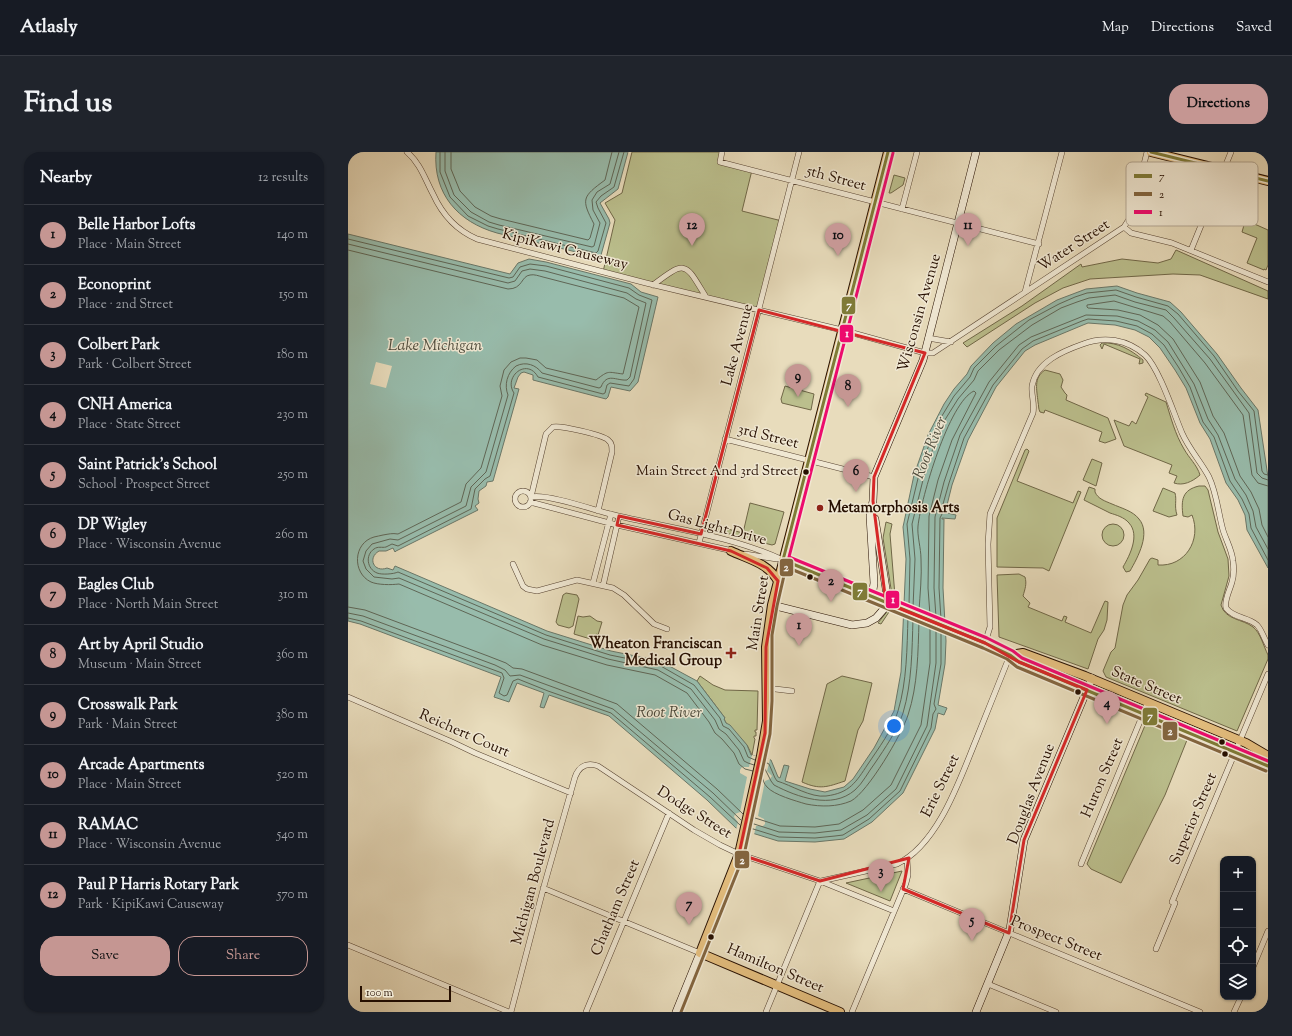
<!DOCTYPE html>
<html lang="en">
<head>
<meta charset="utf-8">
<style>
	body { margin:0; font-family:"Sorts Mill Goudy",serif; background:#20242c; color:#f1f3f6 }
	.controls { position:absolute; right:12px; bottom:12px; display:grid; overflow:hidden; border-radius:8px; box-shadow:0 1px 3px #0004 }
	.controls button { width:36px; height:36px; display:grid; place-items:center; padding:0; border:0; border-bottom:1px solid #363941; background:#171b24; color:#f1f3f6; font:20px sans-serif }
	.scale { position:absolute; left:12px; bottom:10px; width:91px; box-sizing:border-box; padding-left:4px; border:2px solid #260f01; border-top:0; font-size:11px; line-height:14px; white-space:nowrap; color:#260f01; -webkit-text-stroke:3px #f0e8d3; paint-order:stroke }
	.you { position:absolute; left:546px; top:574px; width:14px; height:14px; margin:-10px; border:3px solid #fff; border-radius:50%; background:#1a73e8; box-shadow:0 0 0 6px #1a73e833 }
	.badge { display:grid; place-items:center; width:26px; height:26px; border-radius:50%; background:#c59692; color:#111; font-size:13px; font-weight:700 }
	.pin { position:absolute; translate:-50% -33px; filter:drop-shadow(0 1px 2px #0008) }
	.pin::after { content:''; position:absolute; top:21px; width:14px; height:12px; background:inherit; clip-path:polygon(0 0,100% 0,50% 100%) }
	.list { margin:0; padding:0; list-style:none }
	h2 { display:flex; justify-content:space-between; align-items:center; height:52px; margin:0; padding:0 16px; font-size:17px }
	h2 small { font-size:13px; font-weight:400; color:#9ea1a6 }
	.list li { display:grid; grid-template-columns:26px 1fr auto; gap:12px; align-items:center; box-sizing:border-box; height:60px; padding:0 16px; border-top:1px solid #363941 }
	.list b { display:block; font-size:15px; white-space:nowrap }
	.list p { margin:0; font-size:13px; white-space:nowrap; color:#9ea1a6 }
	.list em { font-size:13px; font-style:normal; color:#9ea1a6 }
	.actions { display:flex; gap:8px; padding:12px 16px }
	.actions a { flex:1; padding:9px 0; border:1px solid #c59692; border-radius:16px; text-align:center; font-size:14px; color:#c59692 }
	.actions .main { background:#c59692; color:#111 }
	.icon { flex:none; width:22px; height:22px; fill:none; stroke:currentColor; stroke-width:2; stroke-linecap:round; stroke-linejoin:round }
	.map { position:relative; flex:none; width:920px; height:860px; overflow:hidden; border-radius:16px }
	header { display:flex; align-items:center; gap:24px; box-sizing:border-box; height:56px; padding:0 20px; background:#171b24; border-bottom:1px solid #363941 }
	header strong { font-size:19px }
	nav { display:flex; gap:22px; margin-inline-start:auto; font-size:14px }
	.intro { display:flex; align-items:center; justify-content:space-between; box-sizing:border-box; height:96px; padding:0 24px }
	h1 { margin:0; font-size:28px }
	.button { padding:10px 18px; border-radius:16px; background:#c59692; color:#111; font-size:14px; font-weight:700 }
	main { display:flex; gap:24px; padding:0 24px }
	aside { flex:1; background:#171b24; border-radius:16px; box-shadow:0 1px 3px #0004 }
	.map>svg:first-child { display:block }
	.green { fill:#bbbf8d; stroke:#706747 }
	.water { fill:#98bcac; stroke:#6a7768 }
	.pier { fill:#e8dcbc }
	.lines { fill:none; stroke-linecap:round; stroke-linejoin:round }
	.shore { stroke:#5f6656; stroke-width:1 }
	.street-casing { stroke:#564230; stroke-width:6 }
	.secondary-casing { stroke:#260f01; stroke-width:8 }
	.primary-casing { stroke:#260f01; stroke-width:10 }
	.street { stroke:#f0e8d3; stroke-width:5 }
	.secondary { stroke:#f0e8d3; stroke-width:7 }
	.primary { stroke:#e4be7e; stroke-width:8 }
	.primary-bridge-casing { stroke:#260f01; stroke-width:10; stroke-linecap:butt }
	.primary-bridge { stroke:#e4be7e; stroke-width:8 }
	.bus-1-casing { stroke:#f0e8d3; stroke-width:6 }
	.bus-2-casing { stroke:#f0e8d3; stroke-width:6 }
	.bus-3-casing { stroke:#f0e8d3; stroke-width:6 }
	.bus-1 { stroke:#7f7b37; stroke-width:3 }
	.bus-2 { stroke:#83653f; stroke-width:3 }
	.bus-3 { stroke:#ed0b6d; stroke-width:3 }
	.marked { fill:none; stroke:#d62828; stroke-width:3; stroke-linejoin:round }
	.bus-dot { fill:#260f01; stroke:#f0e8d3; stroke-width:1.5 }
	.poi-dot { fill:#8f2418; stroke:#f0e8d3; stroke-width:1.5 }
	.labels { text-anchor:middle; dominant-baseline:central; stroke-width:3; stroke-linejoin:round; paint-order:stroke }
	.bus-label { font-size:14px; fill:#260f01; stroke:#f0e8d3; text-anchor:end }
	.street-label { font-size:15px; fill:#260f01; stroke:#f0e8d3 }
	.poi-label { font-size:15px; font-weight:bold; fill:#260f01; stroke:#f0e8d3; text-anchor:start }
	.water-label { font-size:16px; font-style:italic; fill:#4e4c3d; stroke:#f0e8d3 }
	.key { fill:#f0e8d3; stroke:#b3a794; stroke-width:1 }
	.key-label { font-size:11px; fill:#260f01 }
	.line-badge { stroke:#f0e8d3; stroke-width:1.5 }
	.badge-label { font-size:11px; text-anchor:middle; font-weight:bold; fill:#fff }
</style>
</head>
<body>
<header>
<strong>Atlasly</strong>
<nav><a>Map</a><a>Directions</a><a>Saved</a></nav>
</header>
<div class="intro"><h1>Find us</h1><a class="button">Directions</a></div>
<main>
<aside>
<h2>Nearby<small>12 results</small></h2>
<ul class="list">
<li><span class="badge">1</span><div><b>Belle Harbor Lofts</b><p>Place · Main Street</p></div><em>140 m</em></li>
<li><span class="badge">2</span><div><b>Econoprint</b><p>Place · 2nd Street</p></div><em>150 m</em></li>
<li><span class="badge">3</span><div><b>Colbert Park</b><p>Park · Colbert Street</p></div><em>180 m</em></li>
<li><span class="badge">4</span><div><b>CNH America</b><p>Place · State Street</p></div><em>230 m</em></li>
<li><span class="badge">5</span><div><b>Saint Patrick's School</b><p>School · Prospect Street</p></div><em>250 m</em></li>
<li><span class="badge">6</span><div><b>DP Wigley</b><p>Place · Wisconsin Avenue</p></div><em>260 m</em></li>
<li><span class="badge">7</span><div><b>Eagles Club</b><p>Place · North Main Street</p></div><em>310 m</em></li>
<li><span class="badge">8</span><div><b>Art by April Studio</b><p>Museum · Main Street</p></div><em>360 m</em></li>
<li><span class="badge">9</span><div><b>Crosswalk Park</b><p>Park · Main Street</p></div><em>380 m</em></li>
<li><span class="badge">10</span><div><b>Arcade Apartments</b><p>Place · Main Street</p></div><em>520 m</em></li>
<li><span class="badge">11</span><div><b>RAMAC</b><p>Place · Wisconsin Avenue</p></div><em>540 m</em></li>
<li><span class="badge">12</span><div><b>Paul P Harris Rotary Park</b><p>Park · KipiKawi Causeway</p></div><em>570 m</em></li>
</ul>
<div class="actions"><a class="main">Save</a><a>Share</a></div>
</aside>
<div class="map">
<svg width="920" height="860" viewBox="0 0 920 860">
	<rect width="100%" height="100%" fill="#e8dcbc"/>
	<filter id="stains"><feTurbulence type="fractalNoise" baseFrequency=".005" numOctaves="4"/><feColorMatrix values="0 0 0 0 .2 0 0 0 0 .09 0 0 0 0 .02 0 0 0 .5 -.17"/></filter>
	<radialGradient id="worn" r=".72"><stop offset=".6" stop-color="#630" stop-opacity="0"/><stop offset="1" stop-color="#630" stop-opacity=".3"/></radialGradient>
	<path class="green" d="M284,0H374L372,10L404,18L394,59L434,69L411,158L255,120L267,68L257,51L274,41Z
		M546,23L557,26L555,33L543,41H541Z
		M902,70L920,78V113L918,118L916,117V118L899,111L909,86L894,80L896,73Z
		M828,98L920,139V147L852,123L825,122L742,127L715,136L687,151L619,195L615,191L674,154L733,112L734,115L774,107L810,111L823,107Z
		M754,191C770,190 783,198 795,208V211L791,212L792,207L756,192L754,197L752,193Z
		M697,218L712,222L715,228L713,235L717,241L719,243L718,248L760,266L768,287L757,291L751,289L754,280L697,258L696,261L692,260C690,256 691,254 690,250C689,238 685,226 697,218Z
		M437,234L466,242L463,258L434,251L433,247Z
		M798,241L818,250C823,266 827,282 836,297C841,306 849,313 852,323C844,330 835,334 826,331L829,324L821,321L824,313L776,294L766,268L781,274L784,269L788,272L800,245L797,243Z
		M679,297L681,299L669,329L725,351L730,339L733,340L701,419L695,416L649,415V366L677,298Z
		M744,307L754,311L748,334L735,328Z
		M851,334H857L860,338L870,380L880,407L881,424L873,453C877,468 895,467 905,475C912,480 916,495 920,503V507L889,579L758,525L755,519L763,500L767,496L775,453L779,443L790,428L802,407L804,406L810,408V413C837,415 854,388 844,363L840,365L835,364C833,348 834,338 851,334Z
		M741,335L747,337V340C750,347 757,349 764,352C773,356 785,359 791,367C803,381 790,405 782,419L778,420L775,415C782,403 792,383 781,371C776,365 768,363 762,361C753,357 745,352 736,348Z
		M815,336L827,341C829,348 826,354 829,363L821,365L805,359Z
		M402,351L436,360L427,392L424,393L366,378L364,376V373L395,381Z
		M538,370L544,372L542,382L547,444L543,457L533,472L530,471L541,457L544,443L535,386Z
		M754 383a11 11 0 1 1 22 0a11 11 0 1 1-22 0Z
		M671,422L677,425C679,432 677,437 675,444L682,451L680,455L714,469L716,464L719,465L717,470L743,481L756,451L757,449L760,450L759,468L756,478L750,487L740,517L651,485L649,423Z
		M218,441L229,443L231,447L225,474L221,476L210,473L208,470L215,443Z
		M230,464L235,465L242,464L249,469L254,470L250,483L248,482V484L250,485L249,489L226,482Z
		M352,524L365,533L377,538L410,539L409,578H407V580H408V584H406V586L407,587L404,603L399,593L378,571L376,567L377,566L349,529Z
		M494,524L524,531L515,569L510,578L497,629C479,635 472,638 454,630L479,532Z
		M798,571L839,588L817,643L773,731L743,717L739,712Z
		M554,719L542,749L498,731Z"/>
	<path class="water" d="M88,0H280L270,37L252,51L261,67L262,71L253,103L249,105L149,81C110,70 85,42 88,0Z
		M0,82L162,122L170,111L181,107L198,110L283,132L293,140L310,145L290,230L282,239L263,235L260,245L258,247L185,228V223L176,220L173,221L170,225L166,236L171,237L145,329L139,330L138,334L131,339L130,347L131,351L127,354L130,358L48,399L47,400L45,396L38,399H31C19,406 26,421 39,416L45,418L47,414L199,479L263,499L312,509L349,529L377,566L376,567L378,571L382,573L399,593L403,603L423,608L430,625L432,626L436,613L441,614L437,629L462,637L477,640L496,635L505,627L526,596L546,559L553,520L558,407L555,375L566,323L580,283L596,252L606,237L619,222L623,214L645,191L668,172L709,148L738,137L769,134L789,141L822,150L833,160L869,202L893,236L910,258L920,325V416L899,378L897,363L890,348L878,331L862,287L852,271L838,236L827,218L812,196L801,185L787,178L767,173L740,171L735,173L687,193L677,199L648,235L620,288L604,333L599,353L598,361L595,360L608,363L607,367L594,366V367H596L595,436L598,489L597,512L590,553L599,556L596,563L590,561L587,577L555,641L524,670L496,687L467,690L430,689L388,676L359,648L261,564L201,543L196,556L192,555L196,541L169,531L161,550L146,545L153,525L12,472L0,469Z"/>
	<path class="pier" d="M28,210L44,214L38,236L22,232Z
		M404,603L422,607L419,619L424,624L422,627L417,629L410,664L416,667L417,670V672L415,674H408L406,683L388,678L390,670L386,665L387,662L392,660L399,625L392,621V618L394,615H401Z"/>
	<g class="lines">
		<path class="shore" d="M92,0V20L102,45L120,64L140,74L150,77L248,101L250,99L258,71L250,56L248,50L253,44L266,35L276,0
			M97,0V19L106,43L123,60L141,70L151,73L244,95L246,94L252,71L245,58L244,48L249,40L262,32L271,0
			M103,0V17L112,39L127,55L143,64L153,67L240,88L242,86L246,72C233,47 234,45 257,28L264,0
			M0,87L161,126L165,125L172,115L182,112L198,114L281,136L291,143L304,148L286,227L281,234L262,231L259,233L257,241L255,242L190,225C179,205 155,225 166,241L142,324L137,327L127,337L123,357L50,394L44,392C42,393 40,394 38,395C34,396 30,394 26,397C17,403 19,417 29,421C34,423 46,422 50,420L198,483L262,503L311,513L346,533L372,566L375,574L381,577L396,595L400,605L407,608
			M0,92L160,131L167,129L174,119L182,117L197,119L279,141L288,147L298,151L282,225L279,228C268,229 259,220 253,235L251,236L194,221C188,213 178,209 168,214C159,221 156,233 160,243L138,320L123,335L118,354L50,388L42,387L24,392L18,399L15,409L18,417L26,425L44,427L51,426L196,487L260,507L310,518L343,537L367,568L371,577L378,582L391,598L396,609L400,611L406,613
			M0,98L160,137C175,137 173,124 182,123C186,122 191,124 195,125L276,146L291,155L275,222C259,220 261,218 248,228L198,216L189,208L178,206H172L163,210L156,218L152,234L154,244L133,316L118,332L113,350L50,382C44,381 41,382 35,383C32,384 29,384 26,385C5,391 4,421 23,430C30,433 43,433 51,432L194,493L259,513L307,523L339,541L361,570L367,581L374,587L386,601L391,612L397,617L405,619
			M920,334L910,331L904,323L895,263L857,211L822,170L815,164L766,149L739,153V155L740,156L770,158L792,163L810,173L825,187L852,230L865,264L876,281L892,324L903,340L911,357L914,373L920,385
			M561,454L562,407L559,372L573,314L589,272L606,244L622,225L626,216L648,194L681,168L711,152L727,145L739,141L768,138L788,145L820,154L830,162L866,204L890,239L906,259L914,319L916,322L920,323
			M0,455L17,458L140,504L158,511L165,516L174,517L269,552L369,637L395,662
			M565,456L567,407L564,372L578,316L593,274L610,247L626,228L630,219L651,198L684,173L713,156L729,150L741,146L767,143L787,150L818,158L826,166L862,207L901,261L909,321L914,326L920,328
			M571,459C572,442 574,424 573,407C573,396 569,384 570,374C573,346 601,250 626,239L628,241L604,288L590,328L581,364L580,436L582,463
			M0,461L15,464L147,513L157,518L162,524L172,523L265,557L365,641L393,668
			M588,465L586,436L587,365L596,330L612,283L641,230L671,193L683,185L738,163L769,164L790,169L807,178L820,190L846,232L860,267L870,283L887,327L898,343L905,359L908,375L920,397
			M0,466L13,469L154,521L156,526L151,541L156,544L159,543L165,529L170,527L200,539L263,561L362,645L392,673
			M593,467L591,436L592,366L594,362L595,352L601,331L616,286L645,233L674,197L685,189L734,169L740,167L768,169L789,174L804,182L816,193L831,216L842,235L855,270L866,285L882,329L894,347L901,362L903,376L920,408
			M417,610L421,612L427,626L429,629C443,633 463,646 478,644C502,641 508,630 520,612C530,597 545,577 550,559C559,529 559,496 560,465
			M416,615L423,629L426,633C449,645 484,658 507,638C515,631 520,620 527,611C537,596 549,579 555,561C564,531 564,498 565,467
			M414,624C415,628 416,632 419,635C426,643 448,649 458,652C473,655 489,655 503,649C520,640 554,582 560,563C570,533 570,500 571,469
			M404,665L432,674L467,675L491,672L515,658L543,633L573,573L582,511V474
			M403,671L431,680L467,681L493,678L519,663L548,637L579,574L588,511V476
			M402,676L431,685L467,686L487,684L495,683L521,667L552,639L583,576L585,562L588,557L586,552L593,512V478"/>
		<g class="street-casing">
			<path id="street" d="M59,0C72,11 77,27 85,42C94,62 108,78 129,87L298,131L494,178L577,201H585L776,75L783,64L799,0
				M374,0L372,10L691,92
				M554,57L569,0
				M776,75L783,81L824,91L920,130
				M843,98L883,0
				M305,133C339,107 337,111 358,145
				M677,140L714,0
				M580,186L603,190
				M377,287L526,325
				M167 347a8 8 0 1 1 16 0a8 8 0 1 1-16 0Z
				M182,350L269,373L385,399
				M250,359L264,300C264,295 264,291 260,288C255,283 212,273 205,275L198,282L183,345C200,342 243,357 262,362C320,376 381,383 435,408
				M351,391L451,0
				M397,402L429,407
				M165,412L175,434L179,437L189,439L229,428L265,436L276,443L306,472L319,477
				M245,431L263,362
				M255,434L271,364
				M637,491L642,475L640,392L642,362L685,261C687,251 683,244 684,234C688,210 715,199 735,192C756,184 779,187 797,203C811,216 826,262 834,281C841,297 853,310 861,325C869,342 870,360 875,378C878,388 884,398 885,409C886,416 886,423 884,430C882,438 876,448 878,456C885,466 900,465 909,473C914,478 916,487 920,493
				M419,536L444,539
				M0,545L104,590L127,601L223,641
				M733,712L800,550
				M473,729L549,712C590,693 612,627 628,588C639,560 651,531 662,503
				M195,736L352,801
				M555,737L852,860
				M0,793L161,860
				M808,797L827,751L824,750L920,522
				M905,815L920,779
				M640,832L708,860
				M163,860L196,734L227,625C231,614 239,610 250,614L346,678L372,693L391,702L472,729L546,759
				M238,860L321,661
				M418,860L472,729
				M504,860L558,731L560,723L559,707
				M886,860L893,845"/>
		</g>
		<g class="secondary-casing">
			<path id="secondary" d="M522,445L525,438L526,431L522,364L525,349L526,325L575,208L628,0
				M424,453L504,473L519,471L528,466L535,458L539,443L527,367
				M328,860L352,801
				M628,860L662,777L676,688L744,526"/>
		</g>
		<g class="primary-casing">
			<path id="primary" d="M803,0L920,29
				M383,399C400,407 420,411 430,429
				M435,408L531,448
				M606,478L662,503L671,510L920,614
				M662,503L675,501L737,524L898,591L920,604
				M492,860L352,801L391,702L413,604L419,569L418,495L424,453L540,0"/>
		</g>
		<use href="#street" class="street"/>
		<use href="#secondary" class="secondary"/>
		<use href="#primary" class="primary"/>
		<g class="primary-bridge-casing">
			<path id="primary-bridge" d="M531,448L606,478"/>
		</g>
		<use href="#primary-bridge" class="primary-bridge"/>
		<g class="bus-1-casing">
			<path id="bus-1" d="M540,0L435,408L637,491L662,503L671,510L920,614
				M803,0L920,29"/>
		</g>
		<g class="bus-2-casing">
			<path id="bus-2" d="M333,860L396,703L422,582L424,549V483L429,454L438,415L635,496L659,507L669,515L918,619"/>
		</g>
		<g class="bus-3-casing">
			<path id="bus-3" d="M545,1L441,405L639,486L665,499L674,506L920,609"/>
		</g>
		<use href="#bus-1" class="bus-1"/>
		<use href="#bus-2" class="bus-2"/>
		<use href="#bus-3" class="bus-3"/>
	</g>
	<path class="marked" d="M411,158L577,201L526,325L525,349L538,451L637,491L671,510L739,538L676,688L661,781L555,737L561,706L472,729L391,702L417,581L418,495L430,429L419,416L383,399L269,373L271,364L353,382Z"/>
	<g class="bus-dot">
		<circle cx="458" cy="320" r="3.5"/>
		<circle cx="462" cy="425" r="3.5"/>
		<circle cx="730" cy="540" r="3.5"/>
		<circle cx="874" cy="590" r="3.5"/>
		<circle cx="877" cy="602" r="3.5"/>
		<circle cx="363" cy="785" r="3.5"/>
	</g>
	<g class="poi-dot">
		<circle cx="472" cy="356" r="4"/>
		<path d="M381 495h4v4h4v4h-4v4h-4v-4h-4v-4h4z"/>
	</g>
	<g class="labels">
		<g class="bus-label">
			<text x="450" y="320">Main Street And 3rd Street</text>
		</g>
		<g class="street-label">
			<text transform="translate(488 27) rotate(15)">5th Street</text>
			<text transform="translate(726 94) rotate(-33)">Water Street</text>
			<text transform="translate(217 98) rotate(14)">KipiKawi Causeway</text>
			<text transform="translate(572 161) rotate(-74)">Wisconsin Avenue</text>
			<text transform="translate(390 193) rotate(-75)">Lake Avenue</text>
			<text transform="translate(420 285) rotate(14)">3rd Street</text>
			<text transform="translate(369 376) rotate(15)">Gas Light Drive</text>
			<text transform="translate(411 461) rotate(-81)">Main Street</text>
			<text transform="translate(798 534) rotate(23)">State Street</text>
			<text transform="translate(116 582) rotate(24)">Reichert Court</text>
			<text transform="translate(755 626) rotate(-67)">Huron Street</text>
			<text transform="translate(593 634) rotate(-64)">Erie Street</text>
			<text transform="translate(684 642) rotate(-69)">Douglas Avenue</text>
			<text transform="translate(346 661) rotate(32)">Dodge Street</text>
			<text transform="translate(846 667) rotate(-67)">Superior Street</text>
			<text transform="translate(186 730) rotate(-75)">Michigan Boulevard</text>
			<text transform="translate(268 756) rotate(-67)">Chatham Street</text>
			<text transform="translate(708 787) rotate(22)">Prospect Street</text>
			<text transform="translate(427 817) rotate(23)">Hamilton Street</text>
		</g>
		<g class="poi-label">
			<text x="480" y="356">Metamorphosis Arts</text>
			<text x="374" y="492" text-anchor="end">Wheaton Franciscan<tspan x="374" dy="17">Medical Group</tspan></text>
		</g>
		<g class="water-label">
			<text x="87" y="194">Lake Michigan</text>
			<text transform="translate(583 296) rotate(-68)">Root River</text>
			<text x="321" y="561">Root River</text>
		</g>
	</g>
	<rect x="778" y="10" width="132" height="64" rx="6" class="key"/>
	<rect x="786" y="22" width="18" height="4" fill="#7f7b37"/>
	<rect x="786" y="40" width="18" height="4" fill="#83653f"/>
	<rect x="786" y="58" width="18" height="4" fill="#ed0b6d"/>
	<g class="key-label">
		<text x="811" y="28">7</text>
		<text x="811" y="46">2</text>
		<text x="811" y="64">1</text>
	</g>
	<g class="line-badge">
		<rect x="493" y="144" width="15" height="19" rx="4" fill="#7f7b37"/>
		<rect x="491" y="172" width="15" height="19" rx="4" fill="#ed0b6d"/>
		<rect x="431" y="406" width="15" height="19" rx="4" fill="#83653f"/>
		<rect x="504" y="430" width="16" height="19" rx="4" fill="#7f7b37"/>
		<rect x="537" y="438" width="15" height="19" rx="4" fill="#ed0b6d"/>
		<rect x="794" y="555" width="16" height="19" rx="4" fill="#7f7b37"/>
		<rect x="814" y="569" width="16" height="20" rx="4" fill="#83653f"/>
		<rect x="386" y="698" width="16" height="19" rx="4" fill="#83653f"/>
	</g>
	<g class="badge-label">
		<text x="501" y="157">7</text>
		<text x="499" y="185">1</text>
		<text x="438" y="419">2</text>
		<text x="512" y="443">7</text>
		<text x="545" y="451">1</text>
		<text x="802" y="568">7</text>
		<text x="822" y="583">2</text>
		<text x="394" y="712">2</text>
	</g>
	<rect width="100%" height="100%" filter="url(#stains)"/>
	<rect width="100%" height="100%" fill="url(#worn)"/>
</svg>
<div class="controls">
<button>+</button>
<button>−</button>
<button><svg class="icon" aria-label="locate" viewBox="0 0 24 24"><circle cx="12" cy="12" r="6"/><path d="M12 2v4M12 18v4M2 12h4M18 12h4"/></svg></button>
<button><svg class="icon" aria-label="layers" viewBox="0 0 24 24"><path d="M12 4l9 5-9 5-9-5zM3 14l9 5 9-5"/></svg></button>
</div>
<div class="scale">100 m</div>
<div class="you"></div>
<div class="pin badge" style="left:451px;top:494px">1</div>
<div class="pin badge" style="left:483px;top:450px">2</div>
<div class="pin badge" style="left:533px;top:740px">3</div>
<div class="pin badge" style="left:759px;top:572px">4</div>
<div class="pin badge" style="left:624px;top:789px">5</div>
<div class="pin badge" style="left:508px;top:340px">6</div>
<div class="pin badge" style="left:341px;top:773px">7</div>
<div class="pin badge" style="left:500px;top:255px">8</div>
<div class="pin badge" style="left:450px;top:245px">9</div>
<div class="pin badge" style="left:490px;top:104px">10</div>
<div class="pin badge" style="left:620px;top:94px">11</div>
<div class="pin badge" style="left:344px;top:94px">12</div>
</div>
</main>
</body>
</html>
